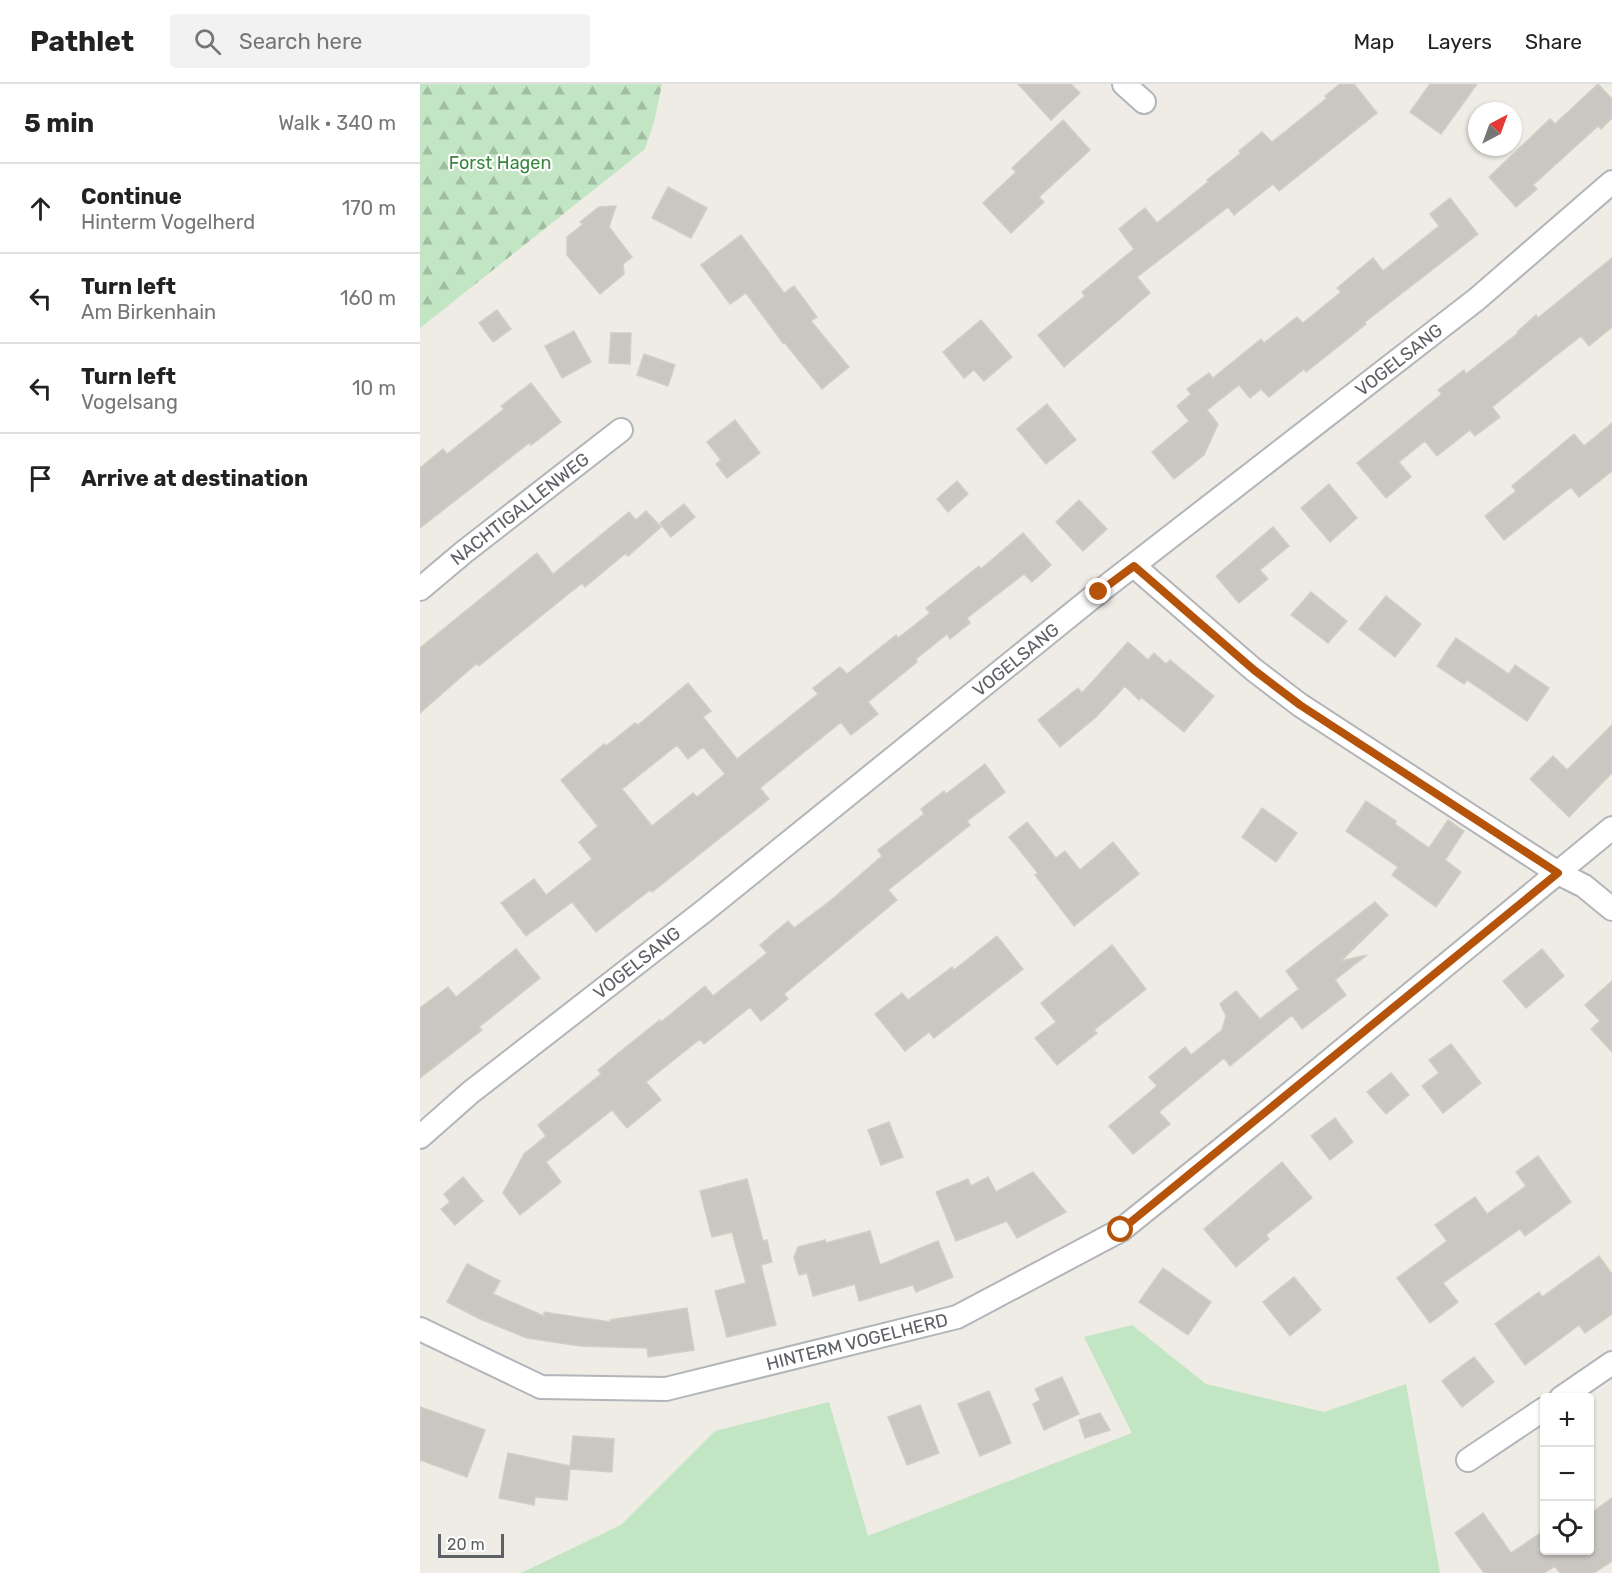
<!DOCTYPE html>
<html lang="en">
<head>
<meta charset="utf-8">
<style>
	body { margin:0; font-family:Rubik,sans-serif; background:#f2f2f2; color:#222 }
	.controls { position:absolute; right:18px; bottom:18px; display:grid; overflow:hidden; border-radius:6px; box-shadow:0 2px 4px #0004 }
	.controls button { width:54px; height:54px; display:grid; place-items:center; padding:0; border:0; border-bottom:2px solid #e0e0e0; background:#fff; color:#222; font:30px sans-serif }
	.compass { position:absolute; left:1048px; top:18px; width:54px; height:54px; border-radius:50%; background:#fff; box-shadow:0 2px 4px #0004; rotate:41deg }
	.scale { position:absolute; left:18px; bottom:15px; width:66px; box-sizing:border-box; padding-left:6px; border:3px solid #5d6065; border-top:0; font-size:16px; line-height:21px; white-space:nowrap; color:#5d6065; -webkit-text-stroke:4px #fff; paint-order:stroke }
	.stop { position:absolute; width:18px; height:18px; margin:-14px; border:4px solid #b45309; border-radius:50%; background:#fff }
	.stop.end { background:#b45309; border-color:#fff; box-shadow:0 2px 6px #0008 }
	.list { margin:0; padding:0; list-style:none }
	h2 { display:flex; justify-content:space-between; align-items:center; height:78px; margin:0; padding:0 24px; font-size:26px }
	h2 small { font-size:20px; font-weight:400; color:#767676 }
	.list li { display:grid; grid-template-columns:39px 1fr auto; gap:18px; align-items:center; box-sizing:border-box; height:90px; padding:0 24px; border-top:2px solid #e0e0e0 }
	.list b { display:block; font-size:22px; white-space:nowrap }
	.list p { margin:0; font-size:20px; white-space:nowrap; color:#767676 }
	.list em { font-size:20px; font-style:normal; color:#767676 }
	.icon { flex:none; width:33px; height:33px; fill:none; stroke:currentColor; stroke-width:2; stroke-linecap:round; stroke-linejoin:round }
	.map { position:relative; flex:none; width:1192px; height:1489px; overflow:hidden }
	header { display:flex; align-items:center; gap:36px; box-sizing:border-box; height:84px; padding:0 30px; background:#fff; border-bottom:2px solid #e0e0e0 }
	header strong { font-size:28px }
	nav { display:flex; gap:33px; margin-inline-start:auto; font-size:21px }
	.search { width:420px; height:54px; background:#f2f2f2; display:flex; align-items:center; gap:15px; box-sizing:border-box; padding:0 21px; border-radius:6px; color:#767676; font-size:22px }
	main { display:flex }
	aside { flex:1; background:#fff }
	.map>svg:first-child { display:block }
	.green { fill:#c2e5c3 }
	.forest { fill:url(#forest-firs) }
	.building { fill:#cac7c2; stroke:#d3cec3; stroke-width:1.5; fill-rule:evenodd }
	.lines { fill:none; stroke-linecap:round; stroke-linejoin:round }
	.street-casing { stroke:#b2b5b9; stroke-width:26 }
	.street { stroke:#fff; stroke-width:22 }
	.route { stroke:#b45309; stroke-width:8 }
	.labels { text-anchor:middle; dominant-baseline:central; stroke-width:4.5; stroke-linejoin:round; paint-order:stroke }
	.park-label { font-size:18px; fill:#3a863f; stroke:#fff }
	.street-label { font-size:18px; fill:#5d6065; stroke:#fff }
</style>
</head>
<body>
<header>
<strong>Pathlet</strong>
<div class="search"><svg class="icon" aria-label="search" viewBox="0 0 24 24"><circle cx="10" cy="10" r="6"/><path d="M15 15l6 6"/></svg>Search here</div>
<nav><a>Map</a><a>Layers</a><a>Share</a></nav>
</header>
<main>
<aside>
<h2>5 min<small>Walk · 340 m</small></h2>
<ul class="list">
<li><svg class="icon" aria-label="ahead" viewBox="0 0 24 24"><path d="M12 20V5M6 11l6-6 6 6"/></svg><div><b>Continue</b><p>Hinterm Vogelherd</p></div><em>170 m</em></li>
<li><svg class="icon" aria-label="left" viewBox="0 0 24 24"><path d="M17 20v-9H6M10 6l-5 5 5 5"/></svg><div><b>Turn left</b><p>Am Birkenhain</p></div><em>160 m</em></li>
<li><svg class="icon" aria-label="left" viewBox="0 0 24 24"><path d="M17 20v-9H6M10 6l-5 5 5 5"/></svg><div><b>Turn left</b><p>Vogelsang</p></div><em>10 m</em></li>
<li><svg class="icon" aria-label="arrive" viewBox="0 0 24 24"><path d="M6 21V4h12l-3 4 3 4H6"/></svg><div><b>Arrive at destination</b></div></li>
</ul>
</aside>
<div class="map">
<svg width="1192" height="1489" viewBox="0 0 1192 1489">
	<defs>
		<pattern id="forest-firs" width="22" height="20" patternUnits="userSpaceOnUse" patternTransform="scale(1.5)"><rect width="22" height="20" fill="#c2e5c3"/><path d="M5 1l3.5 6h-7zM16 11l3.5 6h-7z" fill="#a1bda2"/></pattern>
	</defs>
	<rect width="100%" height="100%" fill="#eeece5"/>
	<path class="green" d="M712,1241L786,1300L904,1328L986,1300L1020,1489H101L201,1441L295,1347L409,1318L448,1452L712,1349L664,1253Z"/>
	<path class="forest" d="M0,0H242L234,38L225,65L0,244Z"/>
	<path class="building" d="M598,0H651L660,9L631,36Z
		M920,0H934L957,29L859,107L853,100L814,131L808,123L717,193L730,209L644,283L618,251L665,212L662,208L714,165L699,145L725,124L737,139L788,98L787,96L821,69L819,67L842,48L852,58L907,14L905,12Z
		M1010,0H1057L1021,50L990,28Z
		M1178,0L1192,15V34L1181,45L1178,42L1113,101L1117,105L1096,123L1069,93L1130,35L1135,40Z
		M643,36L670,66L619,113L624,118L591,149L563,119L596,88L592,84Z
		M248,103L287,124L271,154L232,134Z
		M1030,114L1058,150L945,238L946,240L919,262L886,288L884,285L849,313L841,305L830,314L819,301L787,326L798,340L784,371L754,395L732,368L769,337L757,322L771,310L767,305L789,289L793,294L841,255L844,259L877,233L883,239L921,208L917,204L953,174L963,187L1019,142L1010,130Z
		M196,122L189,143L212,173L203,180L204,190L180,210L147,171V153L163,140L160,138L179,123Z
		M321,151L364,209L374,202L397,233L391,237L429,283L402,305L364,258L363,259L326,209L310,220L281,181Z
		M1192,174V243L1169,262L1161,252L1124,281L1072,323L1080,333L1055,352L1050,346L1017,372L1005,357L979,378L991,393L966,414L937,379L1022,310L1018,306L1044,286L1046,290L1098,249L1097,248L1116,231L1118,234Z
		M77,226L91,245L73,258L59,239Z
		M561,236L592,273L564,297L554,286L544,294L523,268Z
		M154,247L171,278L142,294L125,262Z
		M191,249H211L210,280L189,279Z
		M224,270L255,281L248,302L217,291Z
		M111,299L141,338L111,361L109,359L0,444V384L23,365L27,370L84,325L81,322Z
		M627,320L656,356L626,380L597,345Z
		M315,336L340,369L307,394L296,380L301,376L287,358Z
		M1192,339V387L1159,413L1151,403L1084,456L1065,432L1096,407L1092,402L1154,350L1164,362Z
		M537,397L548,410L528,428L517,415Z
		M909,400L937,434L910,458L881,424Z
		M659,416L687,445L663,467L636,438Z
		M264,420L275,433L251,453L240,439Z
		M226,427L241,443L208,472L206,469L165,503L162,499L59,582L57,579L0,629V564L117,469L133,490L209,428L216,436Z
		M853,443L869,462L840,486L848,495L819,519L796,492Z
		M603,449L631,481L612,498L604,490L547,534L550,539L530,555L527,550L496,575L497,578L448,618L458,630L431,651L421,638L340,704L349,715L232,808L230,806L176,848L152,818L106,852L81,819L114,795L126,811L172,775L159,758L178,742L141,696L184,660L186,662L215,639L218,641L268,599L291,627L283,633L317,675L398,610L393,604L420,583L427,590L476,551L478,554L510,529L506,524L559,482L561,485ZM257,661L268,675L283,663L305,690L277,713L273,709L232,742L202,705Z
		M891,508L927,537L908,559L871,531Z
		M966,512L1001,540L975,573L939,545Z
		M1036,554L1089,590L1095,581L1129,604L1107,637L1047,596L1044,600L1017,582Z
		M708,558L728,576L734,569L746,580L750,576L794,612L764,648L721,613L719,616L705,602L676,633L640,663L618,636L658,604L662,609Z
		M1192,641V689L1149,733L1110,695L1133,672L1147,686Z
		M565,680L585,708L547,737L550,741L468,806L477,816L364,910L368,915L341,937L330,923L284,960L280,955L226,998L241,1016L207,1044L192,1026L126,1078L141,1098L100,1131L83,1109L104,1070L126,1052L118,1041L181,990L178,986L196,971L240,936L241,938L285,902L293,912L347,869L340,861L368,837L374,844L410,817L462,772L458,766L504,730L501,725L524,707L526,710Z
		M946,717L976,737L975,740L1009,764L1028,736L1044,747L1025,776L1041,788L1016,823L972,791L978,783L926,747Z
		M842,724L877,749L856,778L822,753Z
		M607,738L636,774L645,767L660,786L693,758L719,790L654,842L615,791L618,789L589,753Z
		M955,818L968,831L921,877L947,871L915,896L926,911L882,945L872,931L810,982L804,974L739,1028L750,1040L713,1070L689,1042L737,1002L729,993L765,963L771,971L802,946L806,932L800,920L816,907L840,935L879,905L866,887Z
		M577,852L603,885L514,954L509,948L485,967L455,930L482,909L488,916L532,883L534,886Z
		M692,861L726,905L674,946L677,949L637,981L615,954L636,938L621,919Z
		M96,865L120,894L59,943L62,946L0,994V924L28,903L36,913Z
		M1122,865L1144,892L1106,924L1083,897Z
		M1192,897V968L1171,945L1180,937L1165,921Z
		M1031,960L1061,999L1023,1029L1002,1002L1019,989L1009,976Z
		M971,989L989,1011L966,1030L947,1008Z
		M915,1034L933,1058L910,1076L891,1052Z
		M469,1038L483,1073L461,1081L448,1046Z
		M1118,1072L1151,1118L1105,1152L1100,1145L1023,1199L1038,1218L1010,1239L977,1194L1027,1157L1015,1141L1055,1113L1067,1130L1106,1102L1096,1088Z
		M862,1078L892,1114L846,1151L849,1155L816,1183L784,1145Z
		M613,1088L646,1128L597,1154L587,1137L536,1157L516,1108L548,1095L551,1102L568,1093L576,1108Z
		M43,1093L63,1117L35,1141L21,1125L30,1118L24,1110Z
		M327,1095L343,1157L347,1156L352,1178L341,1181L356,1241L307,1253L295,1207L326,1199L312,1148L292,1153L280,1107Z
		M450,1147L460,1181L518,1157L533,1193L496,1208L493,1201L439,1217L435,1200L393,1212L387,1189L379,1191L374,1173L378,1163L405,1156L406,1159Z
		M1179,1172L1192,1190V1230L1165,1249L1159,1241L1105,1281L1075,1240L1119,1208L1122,1213Z
		M47,1180L80,1197L73,1210L124,1232V1228L190,1238V1236L267,1224L274,1266L228,1273L227,1264L160,1262L107,1254L60,1235L27,1218Z
		M743,1184L791,1218L768,1251L719,1218Z
		M874,1193L901,1226L870,1252L843,1218Z
		M1054,1273L1074,1298L1042,1323L1022,1297Z
		M642,1293L659,1330L624,1346L613,1320L620,1316L615,1305Z
		M569,1307L591,1359L560,1372L538,1320Z
		M500,1321L519,1369L487,1381L468,1333Z
		M0,1323L65,1346L47,1393L0,1376Z
		M680,1329L690,1346L665,1354L659,1336Z
		M153,1352L194,1355L192,1388L150,1385L147,1416L115,1413L114,1421L79,1414L88,1369L150,1382Z
		M1192,1414V1477L1174,1489H1140L1135,1482L1124,1489H1064L1035,1449L1063,1429L1091,1469L1125,1446V1467H1170V1430Z"/>
	<g class="lines">
		<g class="street-casing">
			<path id="street" d="M704,0L724,18
				M714,482L834,586L880,621L1138,789L1164,802L1192,825
				M0,505L44,468L201,346
				M0,1053L51,1008L284,827L679,508L1057,215L1192,98
				M0,1245L121,1303L246,1305L537,1233L701,1146L839,1035L1192,744
				M1141,1314L1192,1279
				M1048,1376L1124,1325"/>
		</g>
		<use href="#street" class="street"/>
	</g>
	<g class="lines">
		<path class="route" d="M679,508L714,482L834,586L880,621L1138,789L701,1146"/>
	</g>
	<g class="labels">
		<g class="park-label">
			<text x="80" y="79">Forst Hagen</text>
		</g>
		<g class="street-label">
			<text transform="translate(979 276) rotate(-38)">VOGELSANG</text>
			<text transform="translate(100 425) rotate(-38)">NACHTIGALLENWEG</text>
			<text transform="translate(596 576) rotate(-39)">VOGELSANG</text>
			<text transform="translate(217 879) rotate(-38)">VOGELSANG</text>
			<text transform="translate(437 1258) rotate(-14)">HINTERM VOGELHERD</text>
		</g>
	</g>
</svg>
<div class="controls">
<button>+</button>
<button>−</button>
<button><svg class="icon" aria-label="locate" viewBox="0 0 24 24"><circle cx="12" cy="12" r="6"/><path d="M12 2v4M12 18v4M2 12h4M18 12h4"/></svg></button>
</div>
<svg class="compass" viewBox="-18 -18 36 36"><path d="M0-13l5 13h-10z" fill="#e53935"/><path d="M0 13l5-13h-10z" fill="#767676"/></svg>
<div class="scale">20 m</div>
<div class="stop" style="left:701px;top:1146px"></div>
<div class="stop end" style="left:679px;top:508px"></div>
</div>
</main>
</body>
</html>
